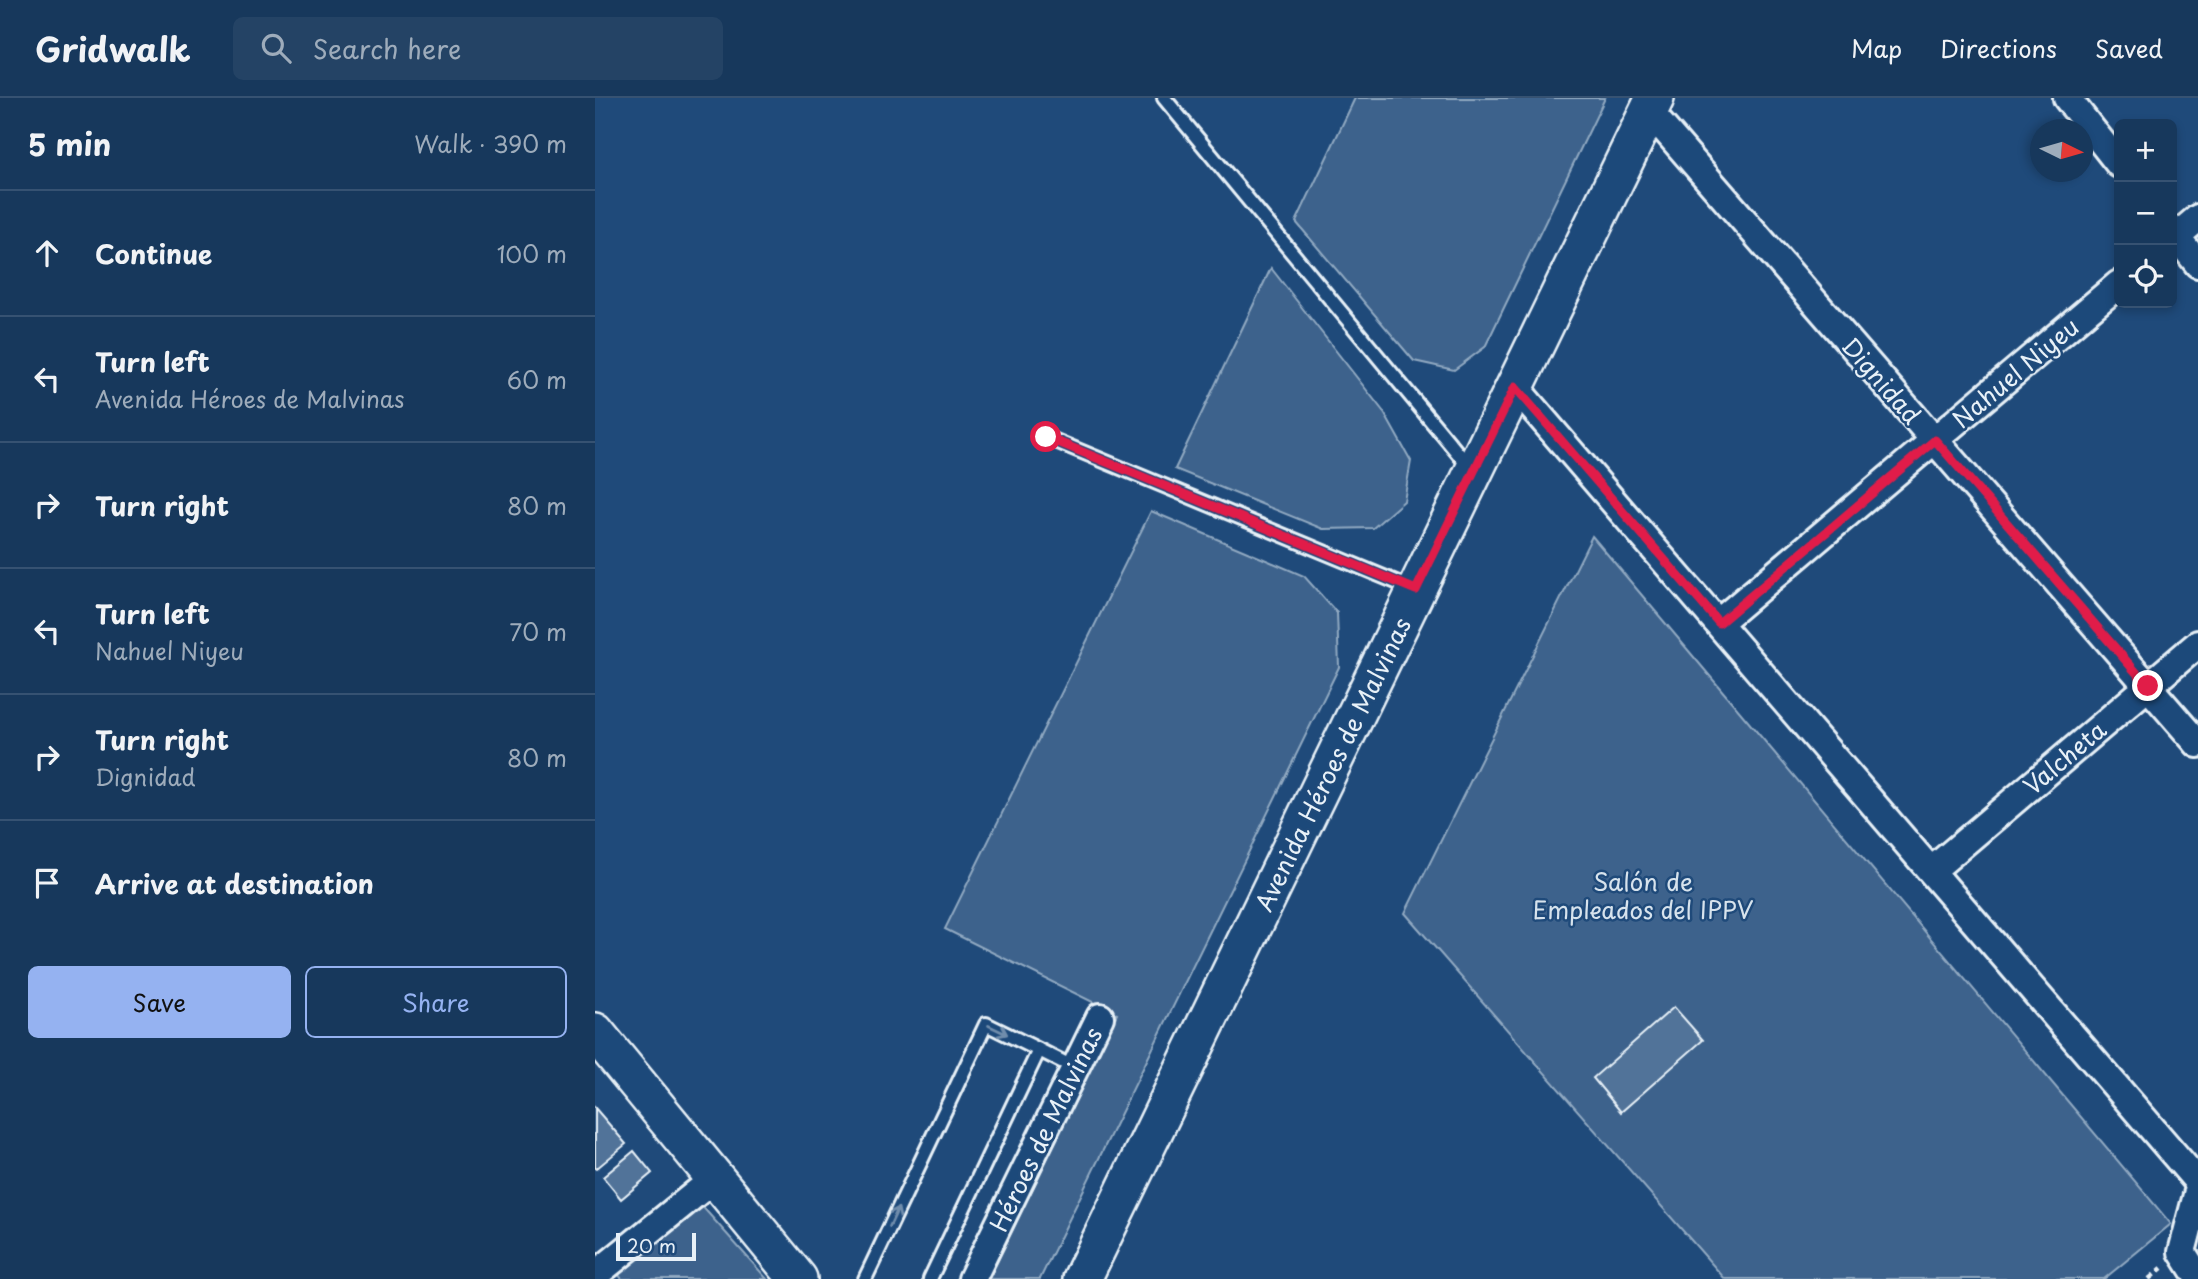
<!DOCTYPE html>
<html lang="en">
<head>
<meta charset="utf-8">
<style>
	body { margin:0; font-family:"Playpen Sans",sans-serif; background:#244365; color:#f1f3f6 }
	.controls { position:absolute; right:21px; top:21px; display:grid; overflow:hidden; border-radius:10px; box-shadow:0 4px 10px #0003 }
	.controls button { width:63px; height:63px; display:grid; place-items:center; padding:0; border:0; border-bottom:2px solid #365272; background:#17385c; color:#f1f3f6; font:35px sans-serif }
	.compass { position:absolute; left:1435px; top:21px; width:63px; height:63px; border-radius:50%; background:#17385c; box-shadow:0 4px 10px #0003; rotate:95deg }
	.scale { position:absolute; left:21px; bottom:18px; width:80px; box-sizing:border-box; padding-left:7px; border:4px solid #e8f1f8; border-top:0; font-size:19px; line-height:24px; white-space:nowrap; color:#e8f1f8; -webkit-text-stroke:5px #1f4a7a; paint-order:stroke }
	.stop { position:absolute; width:21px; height:21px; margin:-16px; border:5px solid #e11d48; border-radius:50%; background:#fff }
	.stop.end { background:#e11d48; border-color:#fff; box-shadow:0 2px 7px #0008 }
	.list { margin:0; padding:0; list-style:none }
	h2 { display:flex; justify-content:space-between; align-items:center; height:91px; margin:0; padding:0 28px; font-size:30px }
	h2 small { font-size:23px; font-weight:400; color:#9eacbb }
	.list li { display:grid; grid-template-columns:46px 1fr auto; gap:21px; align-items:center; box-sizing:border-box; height:126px; padding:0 28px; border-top:2px solid #365272 }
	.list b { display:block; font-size:26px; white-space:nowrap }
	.list p { margin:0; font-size:23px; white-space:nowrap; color:#9eacbb }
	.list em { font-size:23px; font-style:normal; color:#9eacbb }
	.actions { display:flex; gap:14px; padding:21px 28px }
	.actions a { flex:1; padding:16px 0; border:2px solid #95b2f1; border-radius:10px; text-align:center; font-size:24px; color:#95b2f1 }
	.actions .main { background:#95b2f1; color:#111 }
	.icon { flex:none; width:38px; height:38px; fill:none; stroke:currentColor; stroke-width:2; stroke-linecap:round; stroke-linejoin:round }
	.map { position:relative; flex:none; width:1603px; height:1181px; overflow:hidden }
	header { display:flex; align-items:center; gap:42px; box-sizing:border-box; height:98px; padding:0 35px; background:#17385c; border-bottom:2px solid #365272 }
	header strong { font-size:33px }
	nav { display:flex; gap:38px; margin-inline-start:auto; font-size:24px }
	.search { width:490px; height:63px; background:#244365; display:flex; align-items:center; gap:18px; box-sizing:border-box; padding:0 24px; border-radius:10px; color:#9eacbb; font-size:26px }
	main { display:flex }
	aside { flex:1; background:#17385c }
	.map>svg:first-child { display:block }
	.green { fill:#3c628c; stroke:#92aac2; stroke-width:2 }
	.building { fill:#517399; stroke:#e8f1f8; stroke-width:2 }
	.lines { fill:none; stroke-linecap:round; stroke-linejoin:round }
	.lane-casing { stroke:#e8f1f8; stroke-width:18 }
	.street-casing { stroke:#e8f1f8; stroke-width:32 }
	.secondary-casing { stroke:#e8f1f8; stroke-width:42 }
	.path { stroke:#e8f1f8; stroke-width:4.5; stroke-dasharray:7 5; stroke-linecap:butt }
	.lane { stroke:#1f4a7a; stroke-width:12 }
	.street { stroke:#1f4a7a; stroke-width:26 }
	.secondary { stroke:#1f4a7a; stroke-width:37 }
	.oneway { stroke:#6f8dac }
	.route { stroke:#e11d48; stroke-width:9 }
	.labels { text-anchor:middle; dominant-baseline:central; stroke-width:5; stroke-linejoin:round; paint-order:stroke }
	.street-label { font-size:24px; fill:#e8f1f8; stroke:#1f4a7a }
	.park-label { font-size:24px; fill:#d7e3ed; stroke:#1f4a7a }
</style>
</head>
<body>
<header>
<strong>Gridwalk</strong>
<div class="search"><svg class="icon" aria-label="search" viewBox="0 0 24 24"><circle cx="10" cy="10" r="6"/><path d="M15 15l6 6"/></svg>Search here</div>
<nav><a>Map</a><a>Directions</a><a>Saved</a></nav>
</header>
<main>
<aside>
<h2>5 min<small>Walk · 390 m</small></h2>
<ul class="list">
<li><svg class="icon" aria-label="ahead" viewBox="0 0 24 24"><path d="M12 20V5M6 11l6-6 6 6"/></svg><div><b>Continue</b></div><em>100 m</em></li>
<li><svg class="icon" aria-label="left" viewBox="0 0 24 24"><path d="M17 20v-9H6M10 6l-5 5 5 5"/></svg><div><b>Turn left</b><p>Avenida Héroes de Malvinas</p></div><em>60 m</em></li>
<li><svg class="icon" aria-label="right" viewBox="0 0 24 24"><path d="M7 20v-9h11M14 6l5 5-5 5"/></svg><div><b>Turn right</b></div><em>80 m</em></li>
<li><svg class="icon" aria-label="left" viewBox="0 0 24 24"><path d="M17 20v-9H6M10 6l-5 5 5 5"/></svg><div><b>Turn left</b><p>Nahuel Niyeu</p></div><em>70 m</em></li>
<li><svg class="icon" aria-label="right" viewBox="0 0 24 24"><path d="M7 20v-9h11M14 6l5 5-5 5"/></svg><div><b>Turn right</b><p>Dignidad</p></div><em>80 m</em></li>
<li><svg class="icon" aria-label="arrive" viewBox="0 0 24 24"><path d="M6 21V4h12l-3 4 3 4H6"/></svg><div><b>Arrive at destination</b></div></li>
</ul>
<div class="actions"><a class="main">Save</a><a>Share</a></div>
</aside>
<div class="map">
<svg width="1603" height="1181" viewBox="0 0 1603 1181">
	<rect width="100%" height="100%" fill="#1f4a7a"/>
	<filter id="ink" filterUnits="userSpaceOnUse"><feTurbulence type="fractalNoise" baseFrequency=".0143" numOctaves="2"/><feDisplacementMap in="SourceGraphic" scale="14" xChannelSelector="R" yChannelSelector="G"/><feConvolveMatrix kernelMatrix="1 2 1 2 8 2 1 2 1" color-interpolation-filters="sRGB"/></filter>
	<g filter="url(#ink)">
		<path class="green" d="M760,0H1010L890,249L859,272L819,263L701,124Z
			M676,170L788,313L816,363L809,403L778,430L728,431L580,371Z
			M556,413L709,478L742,515L744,569L445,1181H394L522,916L350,831Z
			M997,438L1576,1126L1509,1181H1130L810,815Z
			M105,1106L172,1181H27L22,1175Z"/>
		<path class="building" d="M1079,909L1108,942L1026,1014L998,980Z
			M0,1010L31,1046L1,1071L0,1070Z
			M39,1053L57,1075L26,1101L8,1079Z"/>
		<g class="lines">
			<g class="lane-casing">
				<path id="lane" d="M569,0L876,371
					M451,339L818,491
					M444,952L480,970
					M270,1181L391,926L444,952L335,1181"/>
			</g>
			<g class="street-casing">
				<path id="street" d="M1472,0L1524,66
					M1054,13L1603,646
					M1577,133L1603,166
					M1577,142L1603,120
					M920,289L1603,1084
					M1123,525L1524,186
					M1336,773L1603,546
					M1603,1093L1587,1154L1603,1179
					M0,1177L120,1080
					M377,1181L505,919"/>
			</g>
			<g class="secondary-casing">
				<path id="secondary" d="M0,934L203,1181
					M487,1181L1060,0"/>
			</g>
			<path class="path" d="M1554,1181L1567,1170"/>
			<use href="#lane" class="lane"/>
			<use href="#street" class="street"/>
			<use href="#secondary" class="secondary"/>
		</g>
		<defs><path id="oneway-shaft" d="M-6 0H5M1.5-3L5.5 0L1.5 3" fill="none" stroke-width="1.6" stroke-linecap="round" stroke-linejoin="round" transform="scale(1.75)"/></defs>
		<g class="oneway">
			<use href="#oneway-shaft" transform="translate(403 932) rotate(26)"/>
			<use href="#oneway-shaft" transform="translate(299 1119) rotate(-65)"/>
		</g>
	</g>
	<g class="lines" filter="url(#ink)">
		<path class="route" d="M451,339L821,492L920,289L1124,525L1340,342L1553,588"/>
	</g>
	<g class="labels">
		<g class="street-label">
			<text transform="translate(1420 274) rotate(-40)">Nahuel Niyeu</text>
			<text transform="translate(1287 282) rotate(49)">Dignidad</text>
			<text transform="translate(1469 659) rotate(-40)">Valcheta</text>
			<text transform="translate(737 666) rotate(-64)">Avenida Héroes de Malvinas</text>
			<text transform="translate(450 1031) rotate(-64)">Héroes de Malvinas</text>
		</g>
		<g class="park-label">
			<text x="1048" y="783">Salón de<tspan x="1048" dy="28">Empleados del IPPV</tspan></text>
		</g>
	</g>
</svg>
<div class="controls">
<button>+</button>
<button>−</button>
<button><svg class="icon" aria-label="locate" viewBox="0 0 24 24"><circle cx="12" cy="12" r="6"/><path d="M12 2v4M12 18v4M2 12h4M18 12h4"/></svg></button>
</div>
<svg class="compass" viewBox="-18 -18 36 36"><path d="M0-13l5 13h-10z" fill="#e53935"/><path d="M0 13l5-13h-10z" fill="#9eacbb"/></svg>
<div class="scale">20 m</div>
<div class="stop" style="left:451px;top:339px"></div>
<div class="stop end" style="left:1553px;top:588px"></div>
</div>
</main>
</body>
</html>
